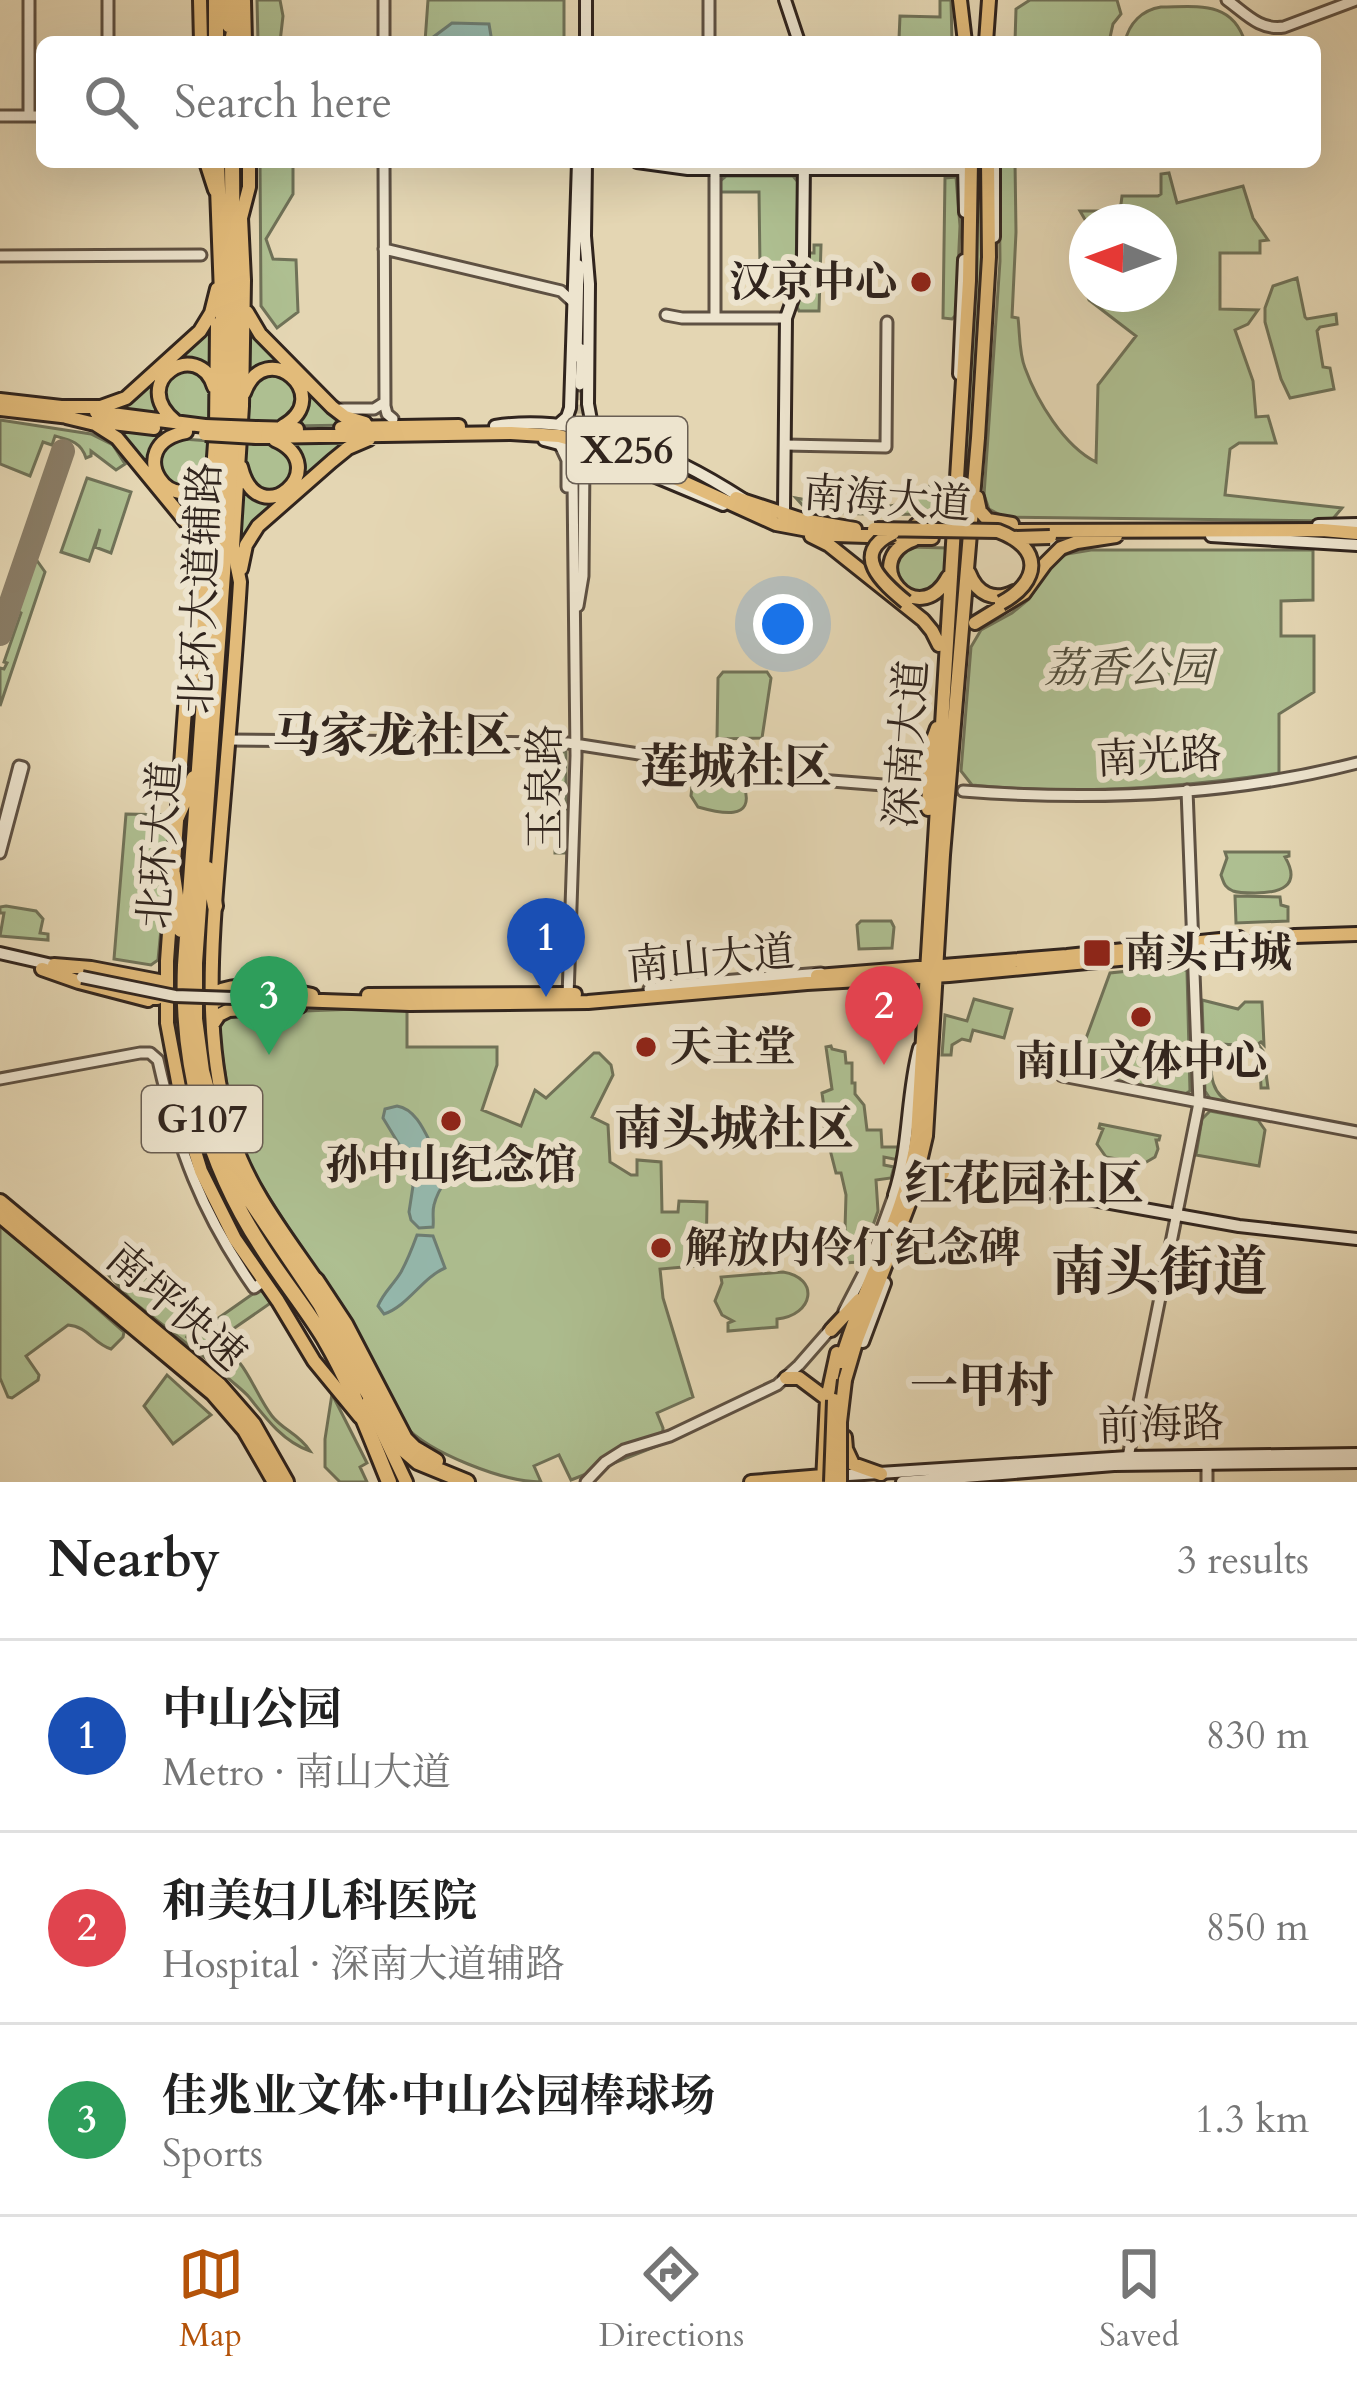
<!DOCTYPE html>
<html lang="en">
<head>
<meta charset="utf-8">
<style>
	body { margin:0; font-family:Cardo,"Noto Serif SC",serif; background:#f6f6f6; color:#222 }
	.compass { position:absolute; left:1069px; top:204px; width:108px; height:108px; border-radius:50%; background:#fff; box-shadow:0 12px 48px #0002; rotate:271deg }
	.you { position:absolute; left:783px; top:624px; width:42px; height:42px; margin:-30px; border:9px solid #fff; border-radius:50%; background:#1a73e8; box-shadow:0 0 0 18px #1a73e833 }
	.badge { display:grid; place-items:center; width:78px; height:78px; border-radius:50%; background:#b45309; color:#fff; font-size:39px; font-weight:700 }
	.pin { position:absolute; translate:-50% -99px; filter:drop-shadow(0 3px 6px #0008) }
	.pin::after { content:''; position:absolute; top:63px; width:42px; height:36px; background:inherit; clip-path:polygon(0 0,100% 0,50% 100%) }
	.list { margin:0; padding:0; list-style:none }
	h2 { display:flex; justify-content:space-between; align-items:center; height:156px; margin:0; padding:0 48px; font-size:51px }
	h2 small { font-size:39px; font-weight:400; color:#767676 }
	.list li { display:grid; grid-template-columns:78px 1fr auto; gap:36px; align-items:center; box-sizing:border-box; height:192px; padding:0 48px; border-top:3px solid #e0e0e0 }
	.list b { display:block; font-size:45px; white-space:nowrap }
	.list p { margin:0; font-size:39px; white-space:nowrap; color:#767676 }
	.list em { font-size:39px; font-style:normal; color:#767676 }
	.icon { flex:none; width:66px; height:66px; fill:none; stroke:currentColor; stroke-width:2; stroke-linecap:round; stroke-linejoin:round }
	.map { position:relative; flex:none; width:1357px; height:1482px; overflow:hidden }
	.search { position:absolute; background:#fff; box-shadow:0 12px 48px #0002; left:36px; right:36px; top:36px; height:132px; display:flex; align-items:center; gap:30px; box-sizing:border-box; padding:0 42px; border-radius:18px; color:#767676; font-size:45px }
	.sheet { height:732px; background:#fff }
	nav { display:flex; justify-content:space-around; align-items:center; box-sizing:border-box; height:168px; border-top:3px solid #e0e0e0; background:#fff; font-size:33px; color:#767676 }
	nav a { display:grid; justify-items:center; gap:6px }
	nav .on { color:#b45309 }
	.map>svg:first-child { display:block }
	.green { fill:#aebf91; stroke:#707258; stroke-width:3 }
	.water { fill:#95b9ae; stroke:#6d7e74; stroke-width:3 }
	.lines { fill:none; stroke-linecap:round; stroke-linejoin:round }
	.runway { stroke:#8a7e68; stroke-width:24 }
	.tertiary-tunnel { stroke:#c0b395; stroke-width:9; stroke-dasharray:9 4.5; stroke-linecap:butt }
	.tertiary-casing { stroke:#5e5143; stroke-width:15 }
	.secondary-casing { stroke:#31251e; stroke-width:16 }
	.primary-casing { stroke:#31251e; stroke-width:18 }
	.trunk-casing { stroke:#31251e; stroke-width:20 }
	.tertiary { stroke:#ede4ce; stroke-width:9 }
	.secondary { stroke:#ede4ce; stroke-width:10 }
	.primary { stroke:#e2bb7a; stroke-width:12 }
	.trunk { stroke:#e2bb7a; stroke-width:14 }
	.secondary-bridge-casing { stroke:#31251e; stroke-width:16; stroke-linecap:butt }
	.primary-bridge-casing { stroke:#31251e; stroke-width:18; stroke-linecap:butt }
	.secondary-bridge { stroke:#ede4ce; stroke-width:10 }
	.primary-bridge { stroke:#e2bb7a; stroke-width:12 }
	.poi-dot { fill:#8f2418; stroke:#ede4ce; stroke-width:4.5 }
	.labels { text-anchor:middle; dominant-baseline:central; stroke-width:12; stroke-linejoin:round; paint-order:stroke }
	.shield { fill:#ede4ce; stroke:#695e53; stroke-width:3 }
	.shield-label { font-size:39px; font-weight:bold; fill:#31251e }
	.poi-label { font-size:42px; font-weight:bold; fill:#31251e; stroke:#ede4ce; text-anchor:start }
	.street-label { font-size:42px; fill:#31251e; stroke:#ede4ce }
	.park-label { font-size:42px; font-style:italic; fill:#504c3b; stroke:#ede4ce }
	.quarter-label { font-size:48px; font-weight:bold; fill:#31251e; stroke:#ede4ce }
	.district-label { font-size:54px; font-weight:bold; fill:#31251e; stroke:#ede4ce }
</style>
</head>
<body>
<div class="map">
<svg width="1357" height="1482" viewBox="0 0 1357 1482">
	<rect width="100%" height="100%" fill="#e4d6b3"/>
	<filter id="stains"><feTurbulence type="fractalNoise" baseFrequency=".00167" numOctaves="4"/><feColorMatrix values="0 0 0 0 .2 0 0 0 0 .09 0 0 0 0 .02 0 0 0 .5 -.17"/></filter>
	<radialGradient id="worn" r=".72"><stop offset=".6" stop-color="#630" stop-opacity="0"/><stop offset="1" stop-color="#630" stop-opacity=".3"/></radialGradient>
	<path class="green" d="M257,0H280L283,16L280,42H258Z
		M428,0H564V42H425Z
		M940,0H951L952,42L899,39L900,16L940,17Z
		M1030,0H1117L1121,14L1113,24L1109,42H1015L1016,9Z
		M1161,7C1197,7 1232,0 1245,42H1125C1129,23 1142,10 1161,7Z
		M260,162H293V194L266,239L273,259L296,260L298,312L277,328L261,306Z
		M974,162H983L984,252L965,527H957Z
		M999,162H1015L1016,232L1012,317L1018,318C1020,334 1019,353 1025,368C1037,401 1064,446 1096,462L1098,385L1136,336L1089,300C1085,290 1081,276 1087,266V294H1159V222L1087,223L1080,211H1115L1121,204L1122,196H1158L1161,194V174L1169,173L1177,203L1243,186L1253,218L1268,240L1260,241V253H1220V309L1258,310L1248,324L1235,330L1253,381L1256,417L1268,416L1276,443H1239L1230,449L1225,495L1342,508L1331,521L1004,517L989,509L984,495L1000,261Z
		M726,176H793L798,182L796,268L760,267L759,192H720V181Z
		M956,177L960,226L956,315L952,319L943,318L945,178Z
		M814,245H821L819,311H799L797,307L807,278L809,253H814Z
		M1297,278L1305,317L1307,319L1336,314L1337,324L1320,327L1317,331L1323,367L1330,368L1334,389L1290,398L1281,379L1265,322V308L1273,286Z
		M215,313V376L211,370L163,371L166,418L109,411L128,401Z
		M246,316L352,425L291,426L302,418L306,397L287,370L246,380Z
		M180,370H196L212,388L211,421C199,421 180,421 171,412C157,397 166,380 180,370Z
		M275,374C301,385 304,403 283,422L247,423C248,400 247,378 275,374Z
		M0,420L91,434L113,445L125,464L116,470L91,451V456L86,458C81,442 70,440 55,436L52,445L43,442L30,476L0,464Z
		M108,426L170,434L156,447L163,487L200,491L210,481L205,548Z
		M183,439L210,441L208,466L195,486H172C152,465 156,448 183,439Z
		M359,440L255,526L239,561L243,487L259,499L271,501L302,461L298,451L289,442Z
		M246,442L274,444L288,452L294,475L277,492L254,488L245,467Z
		M87,478L131,492L111,553L95,547L100,529L89,561L61,552Z
		M934,481L941,482C941,498 939,506 925,514C885,515 846,515 806,509L796,498C840,506 902,522 934,481Z
		M907,547L948,548L945,575L927,593L905,589L895,569L899,555Z
		M1091,550H1313V600L1281,601V636H1314V692L1279,714V773C1178,788 1073,795 972,785L961,771L971,647L981,630L1012,613L1029,599L1053,562L1067,554Z
		M33,555L45,572L0,706V668L4,669L7,663L4,662L21,613L14,609Z
		M723,672H767L771,678L762,738L717,739L718,678Z
		M556,752H566V853H555Z
		M696,775L750,783V786H744C756,822 719,813 698,807L691,796L692,786L698,779Z
		M126,814L172,815L158,960L151,965L114,959Z
		M1225,852H1289V856L1285,857C1302,886 1280,893 1255,893C1250,893 1238,893 1233,891C1224,887 1224,883 1221,875L1227,858Z
		M1235,896L1280,897L1281,905L1288,907V921L1236,923Z
		M6,906L36,911L43,919L40,933L48,934V940L0,936L4,913H0V907Z
		M861,921H891L894,927L892,948L859,949L857,925Z
		M1177,966L1187,971L1190,1091L1185,1094L1083,1075L1078,1060L1110,973Z
		M974,999L1012,1009L1004,1038L973,1030L970,1041L962,1039L952,1045L951,1055H942L945,1015L967,1021Z
		M1202,1000L1238,1009L1245,1002H1262L1264,1045L1261,1042L1258,1044L1263,1051L1268,1088H1261L1260,1061L1250,1046L1222,1044L1211,1053C1210,1075 1211,1096 1234,1104L1211,1100L1205,1091Z
		M407,1007V1047H497V1065L482,1110L521,1126L535,1090L546,1098L594,1053H599L611,1065L613,1075L592,1117L608,1125L610,1162L631,1175H637V1160L661,1162L662,1212H678L679,1201L707,1202L706,1265L660,1269L663,1298L693,1397L657,1413L663,1428L662,1444L571,1480L559,1455L534,1466L541,1482C504,1482 429,1453 404,1425L323,1282L246,1161L229,1098L218,1028L229,1014Z
		M831,1046L832,1049L845,1052L846,1063H852V1083H855V1094L864,1105L867,1130H881L882,1147H902L899,1160L884,1157V1165L894,1167L891,1178L876,1180L878,1211L860,1262L844,1263L846,1195L841,1173H836L824,1126L826,1122L822,1093L832,1089L826,1047Z
		M1210,1111L1258,1120L1265,1130L1259,1166L1196,1155L1202,1119Z
		M1100,1124L1160,1136L1159,1140H1156L1158,1149L1155,1157L1143,1164L1106,1157L1097,1144L1103,1129L1099,1128Z
		M0,1223L124,1332L123,1337L111,1349C94,1344 87,1326 68,1325L26,1356L39,1375L38,1380L12,1398L8,1397L0,1378Z
		M106,1272H139L167,1291L195,1324L186,1338L198,1326L231,1355L232,1359L222,1371L132,1301Z
		M783,1272C820,1278 814,1315 777,1319V1327L728,1331V1323L733,1321L722,1315L715,1301L722,1283L721,1277Z
		M264,1286L272,1302L220,1338H215L200,1325L203,1320L210,1324Z
		M239,1362C252,1378 259,1399 272,1416C284,1431 298,1433 310,1451C284,1442 267,1420 249,1397C243,1390 233,1383 226,1376L235,1363Z
		M167,1375L211,1415L173,1444L144,1406Z
		M332,1394L367,1463L360,1467L367,1482H340L325,1467V1439Z"/>
	<path class="water" d="M452,23L489,24L492,42H431L432,38Z
		M397,1106C417,1109 426,1135 435,1152L447,1154L460,1149L465,1158C453,1169 438,1188 434,1205C432,1212 434,1220 433,1227L419,1228L411,1220L409,1212L413,1186L406,1171L400,1146L383,1118L385,1109Z
		M417,1235L433,1236L445,1268C422,1278 408,1306 384,1314L378,1306C383,1293 394,1284 401,1272C407,1261 413,1246 417,1235Z"/>
	<g class="lines">
		<path class="runway" d="M0,634L63,451"/>
		<path class="tertiary-tunnel" d="M577,481L580,385"/>
		<g class="tertiary-casing">
			<path id="tertiary" d="M384,0V42
				M1227,0C1245,13 1260,31 1284,27L1356,0
				M108,42V0
				M709,42V0
				M0,116H42
				M29,116V0
				M384,162L385,406L387,414L393,419
				M715,162V318
				M384,249L561,291L573,302
				M0,256L201,255
				M666,315L682,318H786
				M577,357L579,265
				M580,385L582,349
				M341,409H374L385,402
				M559,443L567,460V487
				M785,445L886,447L887,322
				M578,606L583,576L584,461L587,454L595,452
				M228,740L568,743L793,778L922,788
				M963,791C1094,801 1229,796 1357,763
				M0,839L19,766L23,767L0,853
				M649,989L673,985L821,973
				M568,997L576,756L573,481
				M1062,1076L1357,1132
				M0,1079L140,1053H150L158,1060C178,1149 201,1212 254,1288L264,1281
				M844,1311L870,1261L894,1195
				M1127,1462L1199,1103L1187,790
				M586,1482L605,1462L624,1450L670,1436L777,1385L799,1365L834,1325
				M1207,1482V1463"/>
		</g>
		<g class="secondary-casing">
			<path id="secondary" d="M785,0L799,42
				M586,42V0
				M586,162L585,236L589,284L588,404L593,431
				M637,162L688,169H964
				M994,162V237
				M964,165L965,212
				M959,374L964,260
				M559,424L567,417L570,408L578,162
				M495,426C581,412 672,453 743,499
				M544,440L608,457L723,505
				M784,509L786,318L799,281L803,256L804,162
				M1318,525L1357,524
				M1211,536L1357,545
				M0,953L61,967
				M937,1172L1239,1226L1357,1239
				M894,1195C910,1147 906,1097 919,1048
				M863,1342L885,1283
				M833,1476L1128,1457L1357,1454
				M902,1482L1114,1465L1357,1462"/>
		</g>
		<g class="primary-casing">
			<path id="primary" d="M200,0L201,42
				M960,0L965,42
				M244,1L245,42
				M986,42L989,0
				M206,162L215,190
				M249,162V187L241,218L244,280L242,406L233,547L240,582C235,665 228,747 221,829C213,931 200,1039 233,1139C250,1191 286,1236 316,1280
				M247,312L260,334L332,407L345,417L365,423
				M217,324L216,429L200,654L186,695L167,961V1023L185,1119L201,1171L235,1239L278,1301L314,1361L360,1417
				M244,393C265,335 336,396 283,426
				M0,400L70,408
				M62,407H101L126,398L200,331L211,313L217,289
				M0,409L70,417
				M96,412L205,426
				M66,417L95,424L117,438L195,533L203,555
				M96,421L154,428
				M175,421C127,381 199,337 214,387
				M257,428L297,429
				M341,428L459,426
				M186,432C118,445 175,530 210,472
				M597,432L612,444
				M256,437L511,433L559,436L617,452L776,524L835,535L932,538
				M241,467C258,536 336,467 275,440
				M977,497L980,511L988,520L1012,524
				M736,498L803,520L855,529
				M916,525C933,524 946,519 950,501
				M998,531L1322,530L1357,533
				M811,536L829,545L923,620L932,631L939,645
				M913,540C857,561 918,633 948,577
				M241,569L246,545L258,526L332,461L348,448L369,439
				M969,573C977,594 994,602 1014,592
				M975,623L1024,593L1045,564L1061,548L1077,542L1116,536
				M928,809L931,745L937,728
				M54,965L91,968L159,981L161,987L157,998L141,997
				M42,969L79,982L148,1000
				M817,976L1067,956L1239,938
				M368,995L575,994
				M294,1000L410,1004L588,1002L807,983L949,975L1194,952L1295,936L1357,934
				M217,1001V992C243,980 284,989 312,995
				M213,1024L219,1015L229,1010L300,1006
				M917,1184L928,1175L943,1173
				M831,1330L859,1300
				M841,1362C862,1286 907,1215 917,1136L969,281L971,162
				M786,1378H799L827,1399
				M845,1380L857,1339L912,1196L926,1136L943,855L978,438L989,257L988,162
				M368,1402L406,1482
				M845,1437L846,1449L853,1464L881,1474
				M751,1482L823,1476
				M823,1482L827,1399L837,1353"/>
		</g>
		<g class="trunk-casing">
			<path id="trunk" d="M216,0V42
				M228,0L229,25
				M232,42L240,0
				M217,162L225,373L221,460L185,965C181,1065 206,1162 261,1246C281,1278 305,1307 324,1338C351,1384 369,1433 389,1482
				M232,162L234,420L195,963V1019L202,1071L224,1151L244,1191L320,1304L358,1377L404,1450L418,1462L467,1482
				M177,817L194,778
				M208,869L215,906
				M173,875L181,930
				M234,1142L239,1168
				M0,1202L219,1385L253,1424L286,1482
				M0,1215L213,1393L245,1430L275,1482
				M316,1280L345,1324L405,1439L414,1448L436,1461"/>
		</g>
		<use href="#tertiary" class="tertiary"/>
		<use href="#secondary" class="secondary"/>
		<use href="#primary" class="primary"/>
		<use href="#trunk" class="trunk"/>
		<g class="secondary-bridge-casing">
			<path id="secondary-bridge" d="M82,977L175,996L294,1000"/>
		</g>
		<g class="primary-bridge-casing">
			<path id="primary-bridge" d="M205,426L257,428
				M205,434L256,437
				M874,529L998,531C1044,548 1040,582 1001,603
				M893,533C849,554 883,583 906,602
				M1012,538L1050,537
				M831,1482L834,1400
				M840,1482V1422L845,1380"/>
		</g>
		<use href="#secondary-bridge" class="secondary-bridge"/>
		<use href="#primary-bridge" class="primary-bridge"/>
	</g>
	<g class="poi-dot">
		<circle cx="921" cy="282" r="12"/>
		<rect x="1082" y="938" width="30" height="30" rx="6"/>
		<circle cx="1141" cy="1017" r="12"/>
		<circle cx="646" cy="1047" r="12"/>
		<circle cx="451" cy="1121" r="12"/>
		<circle cx="661" cy="1248" r="12"/>
	</g>
	<g class="labels">
		<g class="shield">
			<rect x="567" y="417" width="120" height="66" rx="9"/>
			<rect x="142" y="1086" width="120" height="66" rx="9"/>
		</g>
		<g class="shield-label">
			<text x="627" y="450">X256</text>
			<text x="202" y="1119">G107</text>
		</g>
		<g class="poi-label">
			<text x="897" y="282" text-anchor="end">汉京中心</text>
			<text x="1124" y="953">南头古城</text>
			<text x="670" y="1047">天主堂</text>
			<text x="1141" y="1061" text-anchor="middle">南山文体中心</text>
			<text x="451" y="1165" text-anchor="middle">孙中山纪念馆</text>
			<text x="685" y="1248">解放内伶仃纪念碑</text>
		</g>
		<g class="street-label">
			<text transform="translate(887 499) rotate(4)">南海大道</text>
			<text transform="translate(201 588) rotate(-88)">北环大道辅路</text>
			<text transform="translate(907 744) rotate(-86)">深南大道</text>
			<text transform="translate(1159 757) rotate(-3)">南光路</text>
			<text transform="translate(545 787) rotate(-90)">玉泉路</text>
			<text transform="translate(160 845) rotate(-86)">北环大道</text>
			<text transform="translate(711 959) rotate(-5)">南山大道</text>
			<text transform="translate(176 1307) rotate(41)">南坪快速</text>
			<text transform="translate(1161 1425) rotate(-2)">前海路</text>
		</g>
		<g class="park-label">
			<text x="1128" y="668">荔香公园</text>
		</g>
		<g class="quarter-label">
			<text x="392" y="736">马家龙社区</text>
			<text x="736" y="767">莲城社区</text>
			<text x="734" y="1129">南头城社区</text>
			<text x="1024" y="1184">红花园社区</text>
			<text x="982" y="1386">一甲村</text>
		</g>
		<g class="district-label">
			<text x="1159" y="1273">南头街道</text>
		</g>
	</g>
	<rect width="100%" height="100%" filter="url(#stains)"/>
	<rect width="100%" height="100%" fill="url(#worn)"/>
</svg>
<svg class="compass" viewBox="-18 -18 36 36"><path d="M0-13l5 13h-10z" fill="#e53935"/><path d="M0 13l5-13h-10z" fill="#767676"/></svg>
<div class="you"></div>
<div class="pin badge" style="left:546px;top:997px;background:#1a4fb4">1</div>
<div class="pin badge" style="left:884px;top:1065px;background:#e0444e">2</div>
<div class="pin badge" style="left:269px;top:1055px;background:#2e9e5b">3</div>
<div class="search"><svg class="icon" aria-label="search" viewBox="0 0 24 24"><circle cx="10" cy="10" r="6"/><path d="M15 15l6 6"/></svg>Search here</div>
</div>
<section class="sheet">
<h2>Nearby<small>3 results</small></h2>
<ul class="list">
<li><span class="badge" style="background:#1a4fb4">1</span><div><b>中山公园</b><p>Metro · 南山大道</p></div><em>830 m</em></li>
<li><span class="badge" style="background:#e0444e">2</span><div><b>和美妇儿科医院</b><p>Hospital · 深南大道辅路</p></div><em>850 m</em></li>
<li><span class="badge" style="background:#2e9e5b">3</span><div><b>佳兆业文体·中山公园棒球场</b><p>Sports</p></div><em>1.3 km</em></li>
</ul>
</section>
<nav>
<a class="on"><svg class="icon" aria-label="map" viewBox="0 0 24 24"><path d="M3 6l6-2 6 2 6-2v14l-6 2-6-2-6 2zM9 4v14M15 6v14"/></svg>Map</a>
<a><svg class="icon" aria-label="directions" viewBox="0 0 24 24"><path d="M12 3l9 9-9 9-9-9zM9 14v-3h6M13 9l2 2-2 2"/></svg>Directions</a>
<a><svg class="icon" aria-label="saved" viewBox="0 0 24 24"><path d="M7 4h10v16l-5-4-5 4z"/></svg>Saved</a>
</nav>
</body>
</html>
